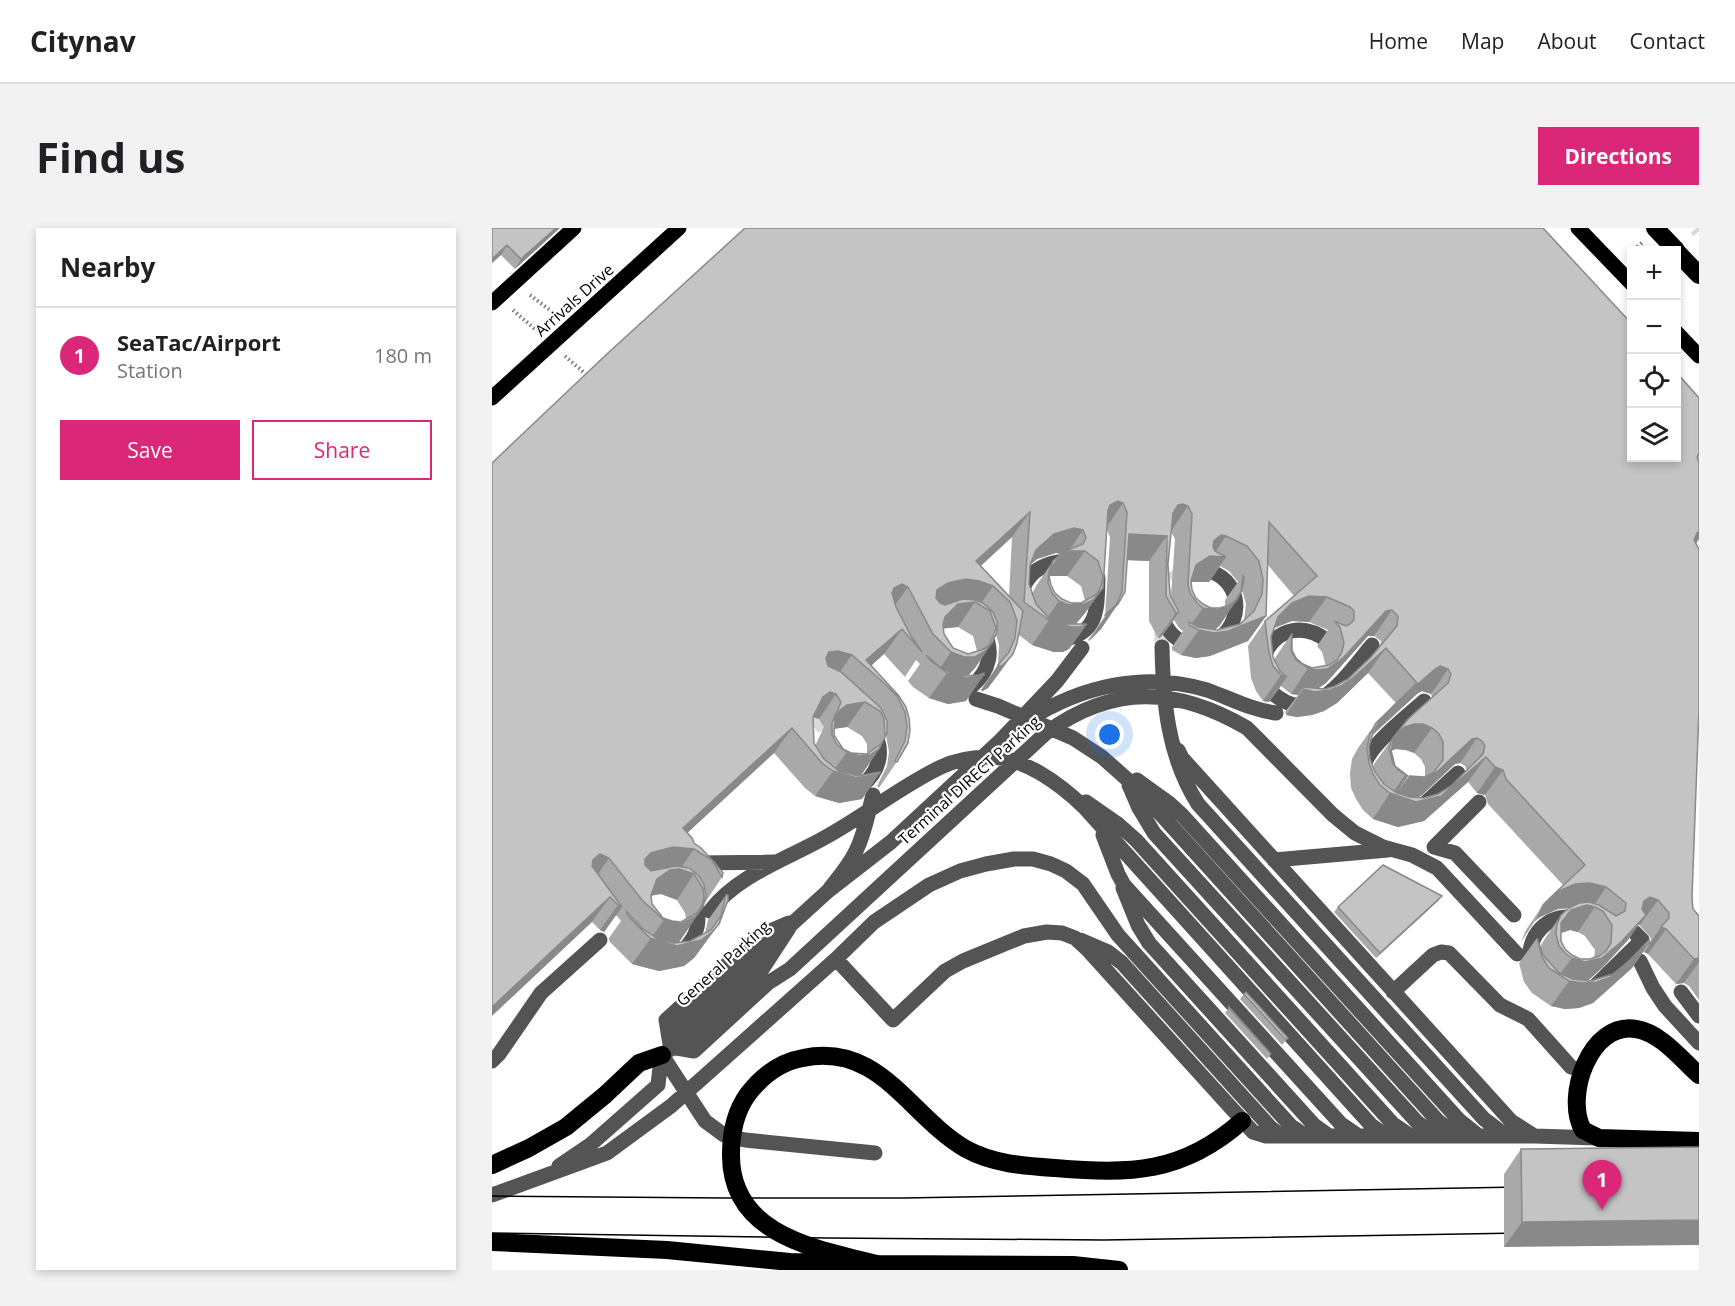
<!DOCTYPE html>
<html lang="en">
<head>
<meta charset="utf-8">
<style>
	body { margin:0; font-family:"Open Sans",sans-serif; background:#f2f2f2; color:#202124 }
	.controls { position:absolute; right:18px; top:18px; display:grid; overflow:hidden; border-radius:0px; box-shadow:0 3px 9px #0003 }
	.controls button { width:54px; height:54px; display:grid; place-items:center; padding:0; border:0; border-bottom:2px solid #e0e0e0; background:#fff; color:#202124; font:30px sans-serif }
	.you { position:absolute; left:618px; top:507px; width:21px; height:21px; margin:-15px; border:4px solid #fff; border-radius:50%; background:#1a73e8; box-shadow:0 0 0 9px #1a73e833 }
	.badge { display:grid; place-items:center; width:39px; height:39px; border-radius:50%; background:#db2777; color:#fff; font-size:20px; font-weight:700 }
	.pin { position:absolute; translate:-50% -50px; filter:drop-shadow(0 2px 3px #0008) }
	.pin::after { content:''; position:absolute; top:32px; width:21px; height:18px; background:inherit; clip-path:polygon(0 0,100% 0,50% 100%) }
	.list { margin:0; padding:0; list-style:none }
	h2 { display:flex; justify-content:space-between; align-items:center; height:78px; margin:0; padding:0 24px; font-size:26px }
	h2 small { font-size:20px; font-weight:400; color:#757577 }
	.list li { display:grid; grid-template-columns:39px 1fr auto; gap:18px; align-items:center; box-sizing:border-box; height:96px; padding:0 24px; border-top:2px solid #e0e0e0 }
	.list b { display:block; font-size:22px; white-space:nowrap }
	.list p { margin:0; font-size:20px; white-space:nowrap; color:#757577 }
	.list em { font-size:20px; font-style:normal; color:#757577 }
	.actions { display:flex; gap:12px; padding:18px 24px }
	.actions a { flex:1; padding:14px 0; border:2px solid #db2777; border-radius:0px; text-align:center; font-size:21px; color:#db2777 }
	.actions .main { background:#db2777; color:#fff }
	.icon { flex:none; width:33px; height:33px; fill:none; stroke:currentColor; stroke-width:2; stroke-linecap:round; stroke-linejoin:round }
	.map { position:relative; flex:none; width:1207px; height:1042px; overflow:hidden; border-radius:0px }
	header { display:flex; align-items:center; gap:36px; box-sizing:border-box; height:84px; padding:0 30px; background:#fff; border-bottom:2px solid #e0e0e0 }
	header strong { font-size:28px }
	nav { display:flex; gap:33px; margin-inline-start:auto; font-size:21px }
	.intro { display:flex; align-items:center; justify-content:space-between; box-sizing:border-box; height:144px; padding:0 36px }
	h1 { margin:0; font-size:42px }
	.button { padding:15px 27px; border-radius:0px; background:#db2777; color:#fff; font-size:21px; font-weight:700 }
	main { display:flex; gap:36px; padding:0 36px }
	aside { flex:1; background:#fff; border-radius:0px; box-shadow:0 3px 9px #0003 }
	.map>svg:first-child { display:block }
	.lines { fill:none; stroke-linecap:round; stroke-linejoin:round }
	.minor-tunnel { stroke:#d9d9d9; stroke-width:15; stroke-dasharray:15 8; stroke-linecap:butt }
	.path { stroke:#767676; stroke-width:4; stroke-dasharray:1.5 3; stroke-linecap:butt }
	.minor { stroke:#545454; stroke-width:15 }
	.major { stroke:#000; stroke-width:15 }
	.highway { stroke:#000; stroke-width:18 }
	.tram { stroke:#000; stroke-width:1.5 }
	.wall { fill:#a9a9a9; fill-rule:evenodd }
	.shaded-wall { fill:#898989 }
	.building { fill:#c4c4c4; stroke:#898989; stroke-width:1.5; fill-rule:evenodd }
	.labels { text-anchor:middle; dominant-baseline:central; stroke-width:4.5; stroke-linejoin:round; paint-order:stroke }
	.street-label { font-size:16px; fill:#000; stroke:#fff }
</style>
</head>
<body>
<header>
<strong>Citynav</strong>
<nav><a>Home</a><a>Map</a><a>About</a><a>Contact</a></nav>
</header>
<div class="intro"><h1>Find us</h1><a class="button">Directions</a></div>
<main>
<aside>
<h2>Nearby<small></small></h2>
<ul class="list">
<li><span class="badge">1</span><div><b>SeaTac/Airport</b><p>Station</p></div><em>180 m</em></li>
</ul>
<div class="actions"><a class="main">Save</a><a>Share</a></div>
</aside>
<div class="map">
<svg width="1207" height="1042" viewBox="0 0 1207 1042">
	<rect width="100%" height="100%" fill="#fff"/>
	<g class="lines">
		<path class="minor-tunnel" d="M1204,0L1207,3
			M670,419C670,389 661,354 698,342
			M322,499L336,489L346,487
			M1134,682L1154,704L1155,685"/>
		<path class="path" d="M1142,22L1150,15
			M38,67L63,86
			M21,82L45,103
			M73,128L97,149"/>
		<path class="minor" d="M713,342C748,349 754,390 727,411
			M529,367C534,347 547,337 567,334
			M669,383C672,401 684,416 704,417
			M570,412C607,405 605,381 606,350
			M836,413C783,374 743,451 794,474C803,479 816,478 825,473C846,462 865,435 880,417
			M670,419C671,474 676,529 706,576L992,891L1013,907
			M479,459C498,443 503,422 490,401
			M484,471L506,478L581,510L610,529L646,561L946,893L965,907
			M536,492C589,458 653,443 715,462C738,470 759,482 784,485
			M686,522L690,530L1019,893L1041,907
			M871,541C875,518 915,489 932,473
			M645,552L677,575L690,587L967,892L987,908
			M637,557L647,580L662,605L925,894L943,907
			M368,559C388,544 393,523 381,502
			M594,574L627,597L644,612L901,896L917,907
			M987,574L942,619L963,625L1022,687
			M929,579L966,545
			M611,607L626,646L632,657L849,896L865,907
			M782,632L896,622
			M204,635L282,634
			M631,660L646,697L657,715L822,897L836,907
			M336,663L399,614L509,512L565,453L590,420
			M218,683C246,647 293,632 332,610C371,589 409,558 449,539C464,532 480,529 497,529C532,529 568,556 592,579L879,897L893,907
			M588,712L616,724L630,735L778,899L789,908
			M187,726C206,710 212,690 199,669
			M344,731L401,792L453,743L471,733L532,708L555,704L570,705L583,710L595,721L761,904L774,908H1043L1105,910
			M1148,733L1161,760L1173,778L1207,815
			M1038,739C1034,707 1055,684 1087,690
			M1100,761L1150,712L1142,704
			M901,764L941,727L949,724L957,725L1008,777L1036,791L1079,839L1091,842
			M1189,764L1207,788
			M178,816L174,792L266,708L297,695
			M179,819L202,823L276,755L298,741L554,505C621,456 685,459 755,500L841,587L863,605L891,619L920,627L945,640L1025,726
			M179,819L181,804L336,663C346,650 357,638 364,623C373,605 376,585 381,567
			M170,827L213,893L232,907L253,912L383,925
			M0,833L7,826L49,765L108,712
			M67,938L98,917L166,857C169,834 166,823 191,815L269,743L297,700
			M0,967L115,925L179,878L344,731L382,694L437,657L468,643L494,636L522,631H541L559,636L574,643L591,656L626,707L799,898L812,907"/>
		<path class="major" d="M1086,0L1140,56
			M0,75L82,0
			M1184,104L1207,128
			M0,170L187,0"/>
		<path class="highway" d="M1163,0L1184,22
			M1184,23L1207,47
			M1207,847C1189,831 1169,805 1144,801C1098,793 1072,869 1091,902L1107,910L1207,913
			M0,937L37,920L74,899L113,867L147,835L170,827
			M0,1014L175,1022L298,1034L385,1036L581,1037L627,1042
			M385,1036C324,1021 238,1007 239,926C239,905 243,884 256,866C270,848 288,834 311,830C388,814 417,888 474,921C501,936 533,938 563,940C638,946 690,946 750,893"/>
		<path class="tram" d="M0,968L233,970H412L1027,959
			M0,1005L335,1010L612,1012L1029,1005"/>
	</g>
	<path class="wall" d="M0,0H68L23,41L9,27L0,35Z
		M1207,170V311L1204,315L1200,669L1201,681L1207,688V772L1197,758L1192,755L1184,756L1156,726L1152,724L1159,713V710L1147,696L1136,712L1111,739L1096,753H1098L1121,746L1158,714L1140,740L1101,775L1087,780L1073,781L1059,778L1040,765L1032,754L1027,735L1045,710L1048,719L1052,712L1069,687L1077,680L1066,681L1048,689L1043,693L1029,714L1034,702L1051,677L1071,657L996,576L993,567L985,565L976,554L932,593L906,599L881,591L871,582L864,571L859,560L858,545L860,531L866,520L884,495L904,475L876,445L845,475L832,483L820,487L805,489L794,487L793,484L806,467L799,466L789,458L777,474L771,473L764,463L759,450L756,418L773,393L802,368L776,337L774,388L756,413L718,428L704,430L689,427L680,422V419L691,403L687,400L682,392L669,409L666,410L657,393V333L635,332L633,364L609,401L597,413L596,412L613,388L618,309L615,302L611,360L593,385L584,396H595L577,421L571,424H562L540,417L527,407L521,426L503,451L496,460L491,463L489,462L503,442L506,436L507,417L504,407L500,415L483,440L476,448L474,473L456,476L437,470L421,459L416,453L428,436L424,432L413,449L392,426L379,438L407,468L417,490L410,526L387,560L385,558L395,538L397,524L394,507L387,521L370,546L368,547L387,546L370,571L347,575L323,568L313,560L282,525L195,605L202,615L223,635L230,649L194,704L187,714L185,715L198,713L213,705L216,692L234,667L227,696L202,730L192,738L167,743L140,736L117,713V710L129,693L124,687L112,704L108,702L100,694L0,235ZM679,304L683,311L679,369L678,367L676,336ZM520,309L517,368L489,338ZM564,325L569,326L561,333L544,358L540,366L537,356L538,337L545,331ZM728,338L737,343L746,354L733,372V379L728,380H719L711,376L704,370L700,362L699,354H717ZM557,348H575L589,358L593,373L589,375H579L570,371L563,365L559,357ZM750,362L754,376L752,392L748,396L725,402H723L728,397ZM800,393L817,394L836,402L825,418L830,424L834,438L820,440L811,436L804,430L800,422V405L783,430V432L781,429L779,409L782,400ZM466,399L481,408L485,423L476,426L461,420L452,406L451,400ZM876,408H882L889,413L888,419L879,429L856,451L843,458L833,461H825L834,455ZM930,463L939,466L940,469L900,511L882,536L881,539L878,531L877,519L881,507L925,466ZM321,489L327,491L332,499L323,518L322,515ZM355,499L370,508L375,516V526L359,525L351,521L342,507V501ZM904,521L914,522L922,525L929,531L933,539V549L917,548L905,565L916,548L903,538L899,523ZM968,535L973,538L975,542L959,558L946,566L932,570L926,569L930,567L963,536ZM169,666L185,672L193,685L194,691L189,694L180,693L171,690L160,676L159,668ZM1078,702L1086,704L1093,708L1103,722L1102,730L1098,731H1088L1080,727L1073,721L1069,713V705Z
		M950,668L946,673L884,730L842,684L846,679Z
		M752,766L796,810L790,817L748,771Z
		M737,779L779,826L775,831L733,785Z
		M1207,919L1012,1019V946L1029,921Z"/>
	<path class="shaded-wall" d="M64,0H68L23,41L29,31Z
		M15,17L9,27L0,35V31Z
		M626,273L631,275L614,300L608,298L618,277Z
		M691,276L696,278L679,303H668L686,277Z
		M538,284L520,309L474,351L487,353L501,358L488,377L483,374L466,399L448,401L438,380L445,362L484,333Z
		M582,300L591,302L577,323H593L575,348H559L557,349V343L570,326L564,325L545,331L534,341L544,322L562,306Z
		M1207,304V311L1197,326L1205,305Z
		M637,306L675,308L657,333L632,332Z
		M729,307L734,308L720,329H734L717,354H700L695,357L696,356V349L722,313Z
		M410,356L416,359L398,384L393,381L402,360Z
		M611,360L593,385L583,397L595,396L577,421L571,424H562L540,417L557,392L555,390L567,373L592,376L601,372Z
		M817,368L835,369L817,394L800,393L782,400L786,389L800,375Z
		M745,372L728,397L720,404L774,388L756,413L718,428L704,430L689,427L707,402L698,398L711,380L726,382L737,379Z
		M626,376L609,401L597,413L614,388Z
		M900,382L882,408H876L834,455L821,464L849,458L894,420L876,445L845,475L832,483L820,487L805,489L794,487L811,461V459L806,467L799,466L816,440L835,441L894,383Z
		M687,384L669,409L666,410L684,385Z
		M410,401L392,426L375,441L374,432Z
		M500,415L483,440L475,448L492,447L474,473L456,476L437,470L455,445L448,440L459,424L483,429Z
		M346,423L360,427L342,452L320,450L337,424Z
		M521,426L496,460L491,463L489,462L506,437Z
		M948,438L956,441L939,466L930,463L925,466L885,502L877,511L887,494L902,477L943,441Z
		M789,447L795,449L777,474L771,473Z
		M338,464L344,466L327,491L321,489L331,469Z
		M373,474L355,499L340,501V495L348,482L355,477Z
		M922,496H931L940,500L922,525L914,522L904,521L898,523V515L905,505L913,499Z
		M300,500L282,525L180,619L202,621L188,641L202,646L185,672L169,666L161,667L151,673L142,650L136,656L153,631L159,625L191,600Z
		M985,510L968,535L963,536L930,567L921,573L949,568L994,529L976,554L932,593L906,599L881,591L898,565L900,566L913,547L916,548L903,567L917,548L929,550L938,548L980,511Z
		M387,521L370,546L364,550L387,546L370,571L347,575L323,568L355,524L378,527Z
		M1003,539L1011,542L993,567L985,565Z
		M108,626L117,630L100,655L101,632Z
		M1098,655L1114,659L1101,679H1103L1086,704L1078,702L1063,707L1064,702L1080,680L1066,681L1048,689L1043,693L1055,674L1065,664L1083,656Z
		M950,668L946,673L884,730L888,725Z
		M118,669L100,694L0,788V779Z
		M1158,669L1166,672L1148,697L1147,696L1136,712L1111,739L1093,755L1119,749L1158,714L1140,740L1101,775L1087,780L1073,781L1059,778L1077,753L1068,746L1080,730L1093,734L1110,730L1152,673Z
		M126,677L130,679L112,704L108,702Z
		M211,679L187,714L180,717L209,712L227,696L202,730L192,738L167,743L140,736L172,692L189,696L204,688Z
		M1169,699L1174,701L1156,726L1152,724Z
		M1207,730V734L1192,755L1184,756L1202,731Z
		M1207,992V1017L1012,1019L1030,994Z"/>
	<path class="building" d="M0,0H64L29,31L15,17L0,31Z
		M253,0H1051L1140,96V230H1185V145L1207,170V225L1205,229L1207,235V304L1205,305L1202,312L1207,321V481L1200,669L1201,681L1207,688V730L1202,731L1174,701L1169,699L1177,690V685L1166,672L1158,669L1152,673L1150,681L1154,687L1129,714L1110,730L1093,734L1080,730L1074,726L1067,718L1064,706L1065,696L1069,687L1077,680L1087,675L1097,674L1107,677L1124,688L1133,683L1134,675L1114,659L1098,655L1083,656L1065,664L1055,674L1046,689L1051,677L1060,668L1093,637L1014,551L1011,542L1003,539L994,529L949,568L924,574L898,565L888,557L881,546L877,535L875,520L878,506L884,495L925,455L894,420L862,449L849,458L838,462L823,464L811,461V459L833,461L843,458L856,451L879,429L905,398L906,388L900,382L894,383L851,430L835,441L824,442L816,440L804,432L799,422L800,405V422L804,430L811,436L820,440L837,437L845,432L850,424L852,415L848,399L842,393L854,398L858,396L862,392V383L858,379L835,369L817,368L800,375L786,389L779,409L781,429L788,443L795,449L789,447L781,438L777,425L773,393L825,348L777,294L774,388L736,403L722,405L707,402L697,397V394L706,399L725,402L748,396L762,383L770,366L771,351L767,333L755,318L734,308L729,307L722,313L721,319L723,323L734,329L718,328L704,337L699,353L700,362L704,370L711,376L719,380H728L737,377L744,372L749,364L751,347L752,351L750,362L745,372L737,379L726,382L711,380L705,375L698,365L696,356L700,286L696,278L691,276L686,277L681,285L676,336L678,367L687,384L684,385L674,368L675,308L637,306L633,364L626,376L614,388L613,387L624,377L630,364L635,284L631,275L626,273L618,277L616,282L611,360L601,372L592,376L577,377L567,373L560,365L556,355L557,343L561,333L571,324L591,316L594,310L591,302L582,300L562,306L544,322L538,337L537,356L544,376L557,390L572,396H595L589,399H579L557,392L532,374L538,284L484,333L531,383L525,415L521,426L513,435L509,438L506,437L517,424L523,410L525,392L518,374L501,358L487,353L474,351L456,355L445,362L444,370L448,375L453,377L471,371L483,372L491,375L501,384L505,394V404L500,415L493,423L483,429H472L459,424L441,406L416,359L410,356L402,360L400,365L404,379L419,408L430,424L410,401L374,432L407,468L414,479L417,490L418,502L416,515L405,534L403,533L413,513L415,499L413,484L405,468L392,455L360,427L346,423L337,424L334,430L336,438L349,444L389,480L395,493V505L387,521L378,527L367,528L355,524L345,517L340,507V495L349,474L344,466L338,464L331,469L321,489L322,515L332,531L347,543L366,548L388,544L387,546L365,550L341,543L330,535L300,500L191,600L200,610L202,615L209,620L223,635L231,645L230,649L220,632L202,621L181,619L159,625L153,631V637L159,643L184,638L197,640L206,647L212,656L214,668L211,679L204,688L189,696L172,692L150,672L117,630L108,626L101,632L100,638L130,679L126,677L118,669L0,779V235L116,125ZM576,323H593L606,333L611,349L609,358L605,366L589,375H579L570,371L563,365L559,357L557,348L559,340L569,326ZM483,374L498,383L504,400L498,416L492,421L476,426L461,420L452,406L451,397L453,389L466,376ZM948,438L956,441L959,446L956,455L916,491L900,511L897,520L901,536L906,542L916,548L903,538L899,522L901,513L905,505L913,499L922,496H931L940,500L947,506L951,514V532L941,545L933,549L917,548L929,550L938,548L947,542L980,511L985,510L990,513L993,518L991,526L959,558L946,566L932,570L918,569L905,565L892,556L883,544L878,531L877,519L881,504L887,494L902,477L943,441ZM373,474L388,483L392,491L393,509L389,516L375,526L359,525L351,521L342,507L343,490L348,482L355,477ZM187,641L202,646L211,660L212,669L210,678L205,685L189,694L180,693L171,690L160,676L159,667L165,651L178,642ZM1095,677L1103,679L1111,683L1120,697L1119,715L1114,723L1107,728L1098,731H1088L1080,727L1073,721L1069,713V695L1079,682Z
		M434,427L449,440L467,448L487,447L492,445V447L474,450L463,447L455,445L439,433Z
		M891,637L950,668L888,725L846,679Z
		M234,667H236V672L227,696L220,704L209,712L185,718L158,710L135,687V684L151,701L166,711L182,715L198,713L219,702L229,688Z
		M1045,710L1051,727L1067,745L1081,751L1098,753L1121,746L1136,734L1157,712L1158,714L1129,741L1119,749L1105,754L1091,755L1077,753L1057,740L1050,729Z
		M754,764L796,810L794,812L752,766Z
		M737,779L779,826L737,780Z
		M1207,919V992L1030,994L1029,921Z"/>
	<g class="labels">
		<g class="street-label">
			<text transform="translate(82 72) rotate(-42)">Arrivals Drive</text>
			<text transform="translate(477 552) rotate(-42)">Terminal DIRECT Parking</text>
			<text transform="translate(231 735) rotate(-42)">General Parking</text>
		</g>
	</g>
</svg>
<div class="controls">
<button>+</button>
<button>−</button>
<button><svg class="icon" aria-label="locate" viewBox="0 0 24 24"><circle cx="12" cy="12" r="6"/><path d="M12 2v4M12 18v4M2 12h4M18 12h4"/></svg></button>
<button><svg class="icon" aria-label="layers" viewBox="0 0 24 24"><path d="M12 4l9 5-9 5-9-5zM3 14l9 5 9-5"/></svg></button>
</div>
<div class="you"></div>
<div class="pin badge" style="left:1110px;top:982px">1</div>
</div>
</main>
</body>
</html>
